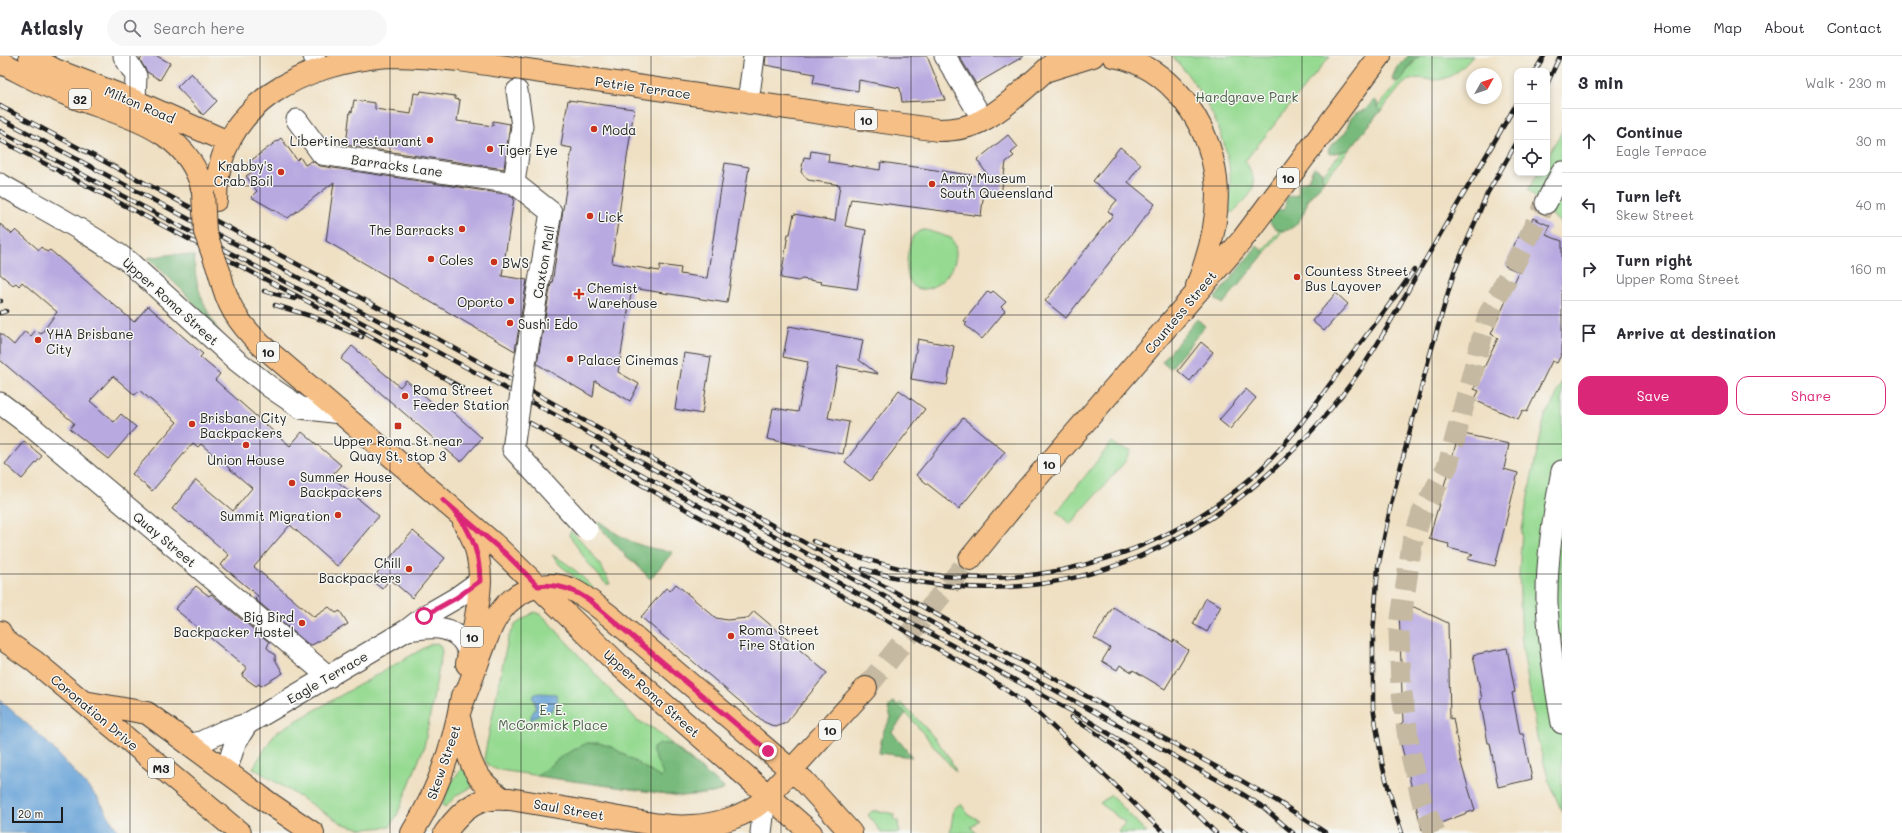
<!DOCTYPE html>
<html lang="en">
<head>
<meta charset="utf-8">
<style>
	body { margin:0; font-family:Mali,sans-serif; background:#f7f7f7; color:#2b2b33 }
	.controls { position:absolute; right:12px; top:12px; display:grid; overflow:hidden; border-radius:8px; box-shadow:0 2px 6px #0003 }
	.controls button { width:36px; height:36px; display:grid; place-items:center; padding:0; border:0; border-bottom:1px solid #e1e1e2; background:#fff; color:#2b2b33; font:20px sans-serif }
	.compass { position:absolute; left:1466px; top:12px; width:36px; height:36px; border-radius:50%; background:#fff; box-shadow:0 2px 6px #0003; rotate:50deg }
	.scale { position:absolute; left:12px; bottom:10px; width:51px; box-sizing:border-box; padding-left:4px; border:2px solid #1c1c1c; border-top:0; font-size:11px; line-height:14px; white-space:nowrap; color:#1c1c1c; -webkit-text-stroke:3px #f6f6f2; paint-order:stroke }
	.stop { position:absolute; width:12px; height:12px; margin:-9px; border:3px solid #db2777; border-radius:50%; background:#fff }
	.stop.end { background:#db2777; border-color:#fff; box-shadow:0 1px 4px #0008 }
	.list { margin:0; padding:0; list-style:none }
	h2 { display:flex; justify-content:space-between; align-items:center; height:52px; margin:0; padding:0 16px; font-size:17px }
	h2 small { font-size:13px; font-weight:400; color:#7c7c81 }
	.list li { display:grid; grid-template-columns:26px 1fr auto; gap:12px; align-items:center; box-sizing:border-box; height:64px; padding:0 16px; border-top:1px solid #e1e1e2 }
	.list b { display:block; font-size:15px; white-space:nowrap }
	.list p { margin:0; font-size:13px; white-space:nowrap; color:#7c7c81 }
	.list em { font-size:13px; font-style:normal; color:#7c7c81 }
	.actions { display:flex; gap:8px; padding:12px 16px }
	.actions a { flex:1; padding:9px 0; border:1px solid #db2777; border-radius:12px; text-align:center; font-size:14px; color:#db2777 }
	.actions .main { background:#db2777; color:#fff }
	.icon { flex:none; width:22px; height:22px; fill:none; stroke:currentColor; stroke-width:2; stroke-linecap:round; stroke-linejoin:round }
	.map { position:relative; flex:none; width:1562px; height:777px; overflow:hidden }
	header { display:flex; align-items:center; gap:24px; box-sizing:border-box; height:56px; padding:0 20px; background:#fff; border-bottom:1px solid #e1e1e2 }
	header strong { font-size:19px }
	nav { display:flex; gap:22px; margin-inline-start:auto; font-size:14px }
	.search { width:280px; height:36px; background:#f7f7f7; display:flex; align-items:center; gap:10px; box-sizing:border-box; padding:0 14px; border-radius:22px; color:#7c7c81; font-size:15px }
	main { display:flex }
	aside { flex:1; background:#fff }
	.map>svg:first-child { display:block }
	.green { fill:#96da92; stroke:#597b57 }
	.forest { fill:#78ba7c; stroke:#4a6b4c }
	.water { fill:#67a3d8; stroke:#42607a }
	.building { fill:#b8a9e0 }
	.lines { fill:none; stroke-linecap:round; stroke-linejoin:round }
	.minor-tunnel { stroke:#c5b9a2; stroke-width:21; stroke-dasharray:21 10; stroke-linecap:butt }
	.major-tunnel { stroke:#c5b9a2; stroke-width:22; stroke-dasharray:22 11; stroke-linecap:butt }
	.minor-casing { stroke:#3c3935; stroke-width:23 }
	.major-casing { stroke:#3c3935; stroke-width:24 }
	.highway-casing { stroke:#3c3935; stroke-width:24 }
	.minor { stroke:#fff; stroke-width:21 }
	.major { stroke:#f5bf86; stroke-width:22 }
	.highway { stroke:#f5bf86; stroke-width:22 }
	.rail-casing { stroke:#1c1c1c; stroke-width:4.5 }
	.rail { stroke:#f6f6f2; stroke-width:3; stroke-dasharray:9; stroke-linecap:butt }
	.minor-bridge-casing { stroke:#3c3935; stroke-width:23; stroke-linecap:butt }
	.major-bridge-casing { stroke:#3c3935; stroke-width:24; stroke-linecap:butt }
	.minor-bridge { stroke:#fff; stroke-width:21 }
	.major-bridge { stroke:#f5bf86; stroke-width:22 }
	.route { stroke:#db2777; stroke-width:5 }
	.grid { fill:none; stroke:#1c1c1c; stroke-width:1; stroke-opacity:0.55 }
	.poi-dot { fill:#c8321e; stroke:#f6f6f2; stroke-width:1.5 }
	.labels { text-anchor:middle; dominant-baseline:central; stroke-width:3; stroke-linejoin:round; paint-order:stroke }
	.shield { fill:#f6f6f2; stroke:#5d5d5c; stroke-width:1 }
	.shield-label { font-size:12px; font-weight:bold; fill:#1c1c1c }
	.street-label { font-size:13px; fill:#1c1c1c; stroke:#f6f6f2 }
	.park-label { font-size:13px; fill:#475e45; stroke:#f6f6f2 }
	.poi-label { font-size:13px; fill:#1c1c1c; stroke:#f6f6f2; text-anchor:start }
</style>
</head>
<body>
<header>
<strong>Atlasly</strong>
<div class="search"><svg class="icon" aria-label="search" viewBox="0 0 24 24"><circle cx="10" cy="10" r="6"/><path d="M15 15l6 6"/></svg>Search here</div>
<nav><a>Home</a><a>Map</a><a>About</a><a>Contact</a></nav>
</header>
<main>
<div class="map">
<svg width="1562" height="777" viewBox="0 0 1562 777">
	<rect width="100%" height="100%" fill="#f6f6f2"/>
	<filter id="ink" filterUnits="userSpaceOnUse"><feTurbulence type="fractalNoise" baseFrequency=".025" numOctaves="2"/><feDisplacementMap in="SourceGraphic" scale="8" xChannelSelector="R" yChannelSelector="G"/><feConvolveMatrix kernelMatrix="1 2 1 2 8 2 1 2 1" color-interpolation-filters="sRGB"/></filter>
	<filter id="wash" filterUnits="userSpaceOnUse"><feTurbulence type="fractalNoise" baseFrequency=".012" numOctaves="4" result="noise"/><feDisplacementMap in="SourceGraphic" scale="16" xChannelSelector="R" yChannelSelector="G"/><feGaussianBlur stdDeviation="0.9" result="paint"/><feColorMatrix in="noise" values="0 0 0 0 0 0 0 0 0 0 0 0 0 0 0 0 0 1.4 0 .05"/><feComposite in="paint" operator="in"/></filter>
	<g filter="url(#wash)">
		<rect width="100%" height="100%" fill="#efe0c3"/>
		<path class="green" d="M1172,0H1330L1245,105C1262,132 1252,137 1232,157L1229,155C1230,140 1231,123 1229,109C1223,70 1199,29 1172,0Z
			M1419,0H1473C1463,12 1451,24 1434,24C1420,23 1415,19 1402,29L1257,206L1255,204L1305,143L1320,122Z
			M1562,75V169L1528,134L1538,117H1547V101Z
			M926,174L951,182C977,217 893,272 909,192C911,182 915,174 926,174Z
			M1562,324V756L1549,725L1537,681L1522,588L1519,518L1522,474L1531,424L1545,360L1553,348Z
			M1112,386L1120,392L1131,394L1124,407L1070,468L1057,456Z
			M571,475C587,489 602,509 610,528H606L588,507L569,479Z
			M552,499C573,509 585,524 601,540L599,541L560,509Z
			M534,556L542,559L555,573L637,664L654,673L724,732L723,734L712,737L681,740L506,715C495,713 483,711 485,697L508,582L515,569Z
			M436,587L440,589L442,596L424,691L398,757L390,771L362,773L343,768L253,712L275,677L431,588Z
			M900,647C916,660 950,696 956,716L906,657L897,650Z
			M463,710L475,729L456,740L445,751L442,749L451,727Z
			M1111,739L1147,777H1120L1119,775L1125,767L1100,747Z
			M961,748L968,758L979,764L971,771L976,777H950L954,752Z
			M872,755H878L895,758L894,764L898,765L899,777H882L868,759Z"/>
		<path class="forest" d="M1408,0H1420C1410,5 1407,17 1400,25H1393L1392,22L1397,11Z
			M1374,44L1377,46L1378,51L1381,54L1349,94L1330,98L1328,96L1329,92L1345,77L1351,62L1356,57L1365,54Z
			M1314,111L1322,116V121L1324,125L1307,144C1308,149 1306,148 1305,153C1299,171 1281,186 1268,163L1273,155L1285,153L1286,141L1297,139L1299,135L1298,128L1308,124Z
			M1257,190L1265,197L1223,248L1215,242Z
			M174,198L194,200C195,236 207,257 226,286L183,235L148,202Z
			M1197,263L1205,270L1170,313L1162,306Z
			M600,466C627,486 639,491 673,496L650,523L636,508L626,500L596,467Z
			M893,646L906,657L892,676L912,701L879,697L883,676L891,662L888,652Z
			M587,687H599L612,691L661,722L663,718L653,697V692L659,688H670L724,732L723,734L712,737L681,740L537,720L562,700Z"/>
		<path class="water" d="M540,637L556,638L558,644L551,655L542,657L531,664V660L536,651L533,641L535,638Z
			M0,644L47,686L98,742L119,777H0Z"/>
		<g id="blocks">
			<path class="building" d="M143,0H157L170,7L160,24L147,16L140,4Z
				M766,0H927L945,44L902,46L900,32L859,24L858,35L813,27L815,18L765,9Z
				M959,0H1024L976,28Z
				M191,17L217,45L203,59L177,31Z
				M421,35L455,40V43L460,44L457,65L493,70V65L510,68L504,113L346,89L350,55L352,56L354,44L375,47V53L411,58L414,37L420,38Z
				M568,44L634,53L612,207L659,215L660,209L681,212L680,218L707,222L725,107L749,111L727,247L632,232L618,316L639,328L630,345L595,325L593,341L537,308L551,227L552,228L572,92L561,90Z
				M1008,79L1018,91L1011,97L1014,100L1006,106L1001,138L984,135L981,160L851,143L845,170L866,174L857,233L821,228L822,226L802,223L798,225L781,222L788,178H790L794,158L835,165L840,129L808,124L801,116L804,101L810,102L811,95L829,98L828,106L880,114L881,106L990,122L977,104Z
				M281,82L297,104L300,101L305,109L312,105L320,110L505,138L514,142L502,220L527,224L515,295L326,185L334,126L288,162L251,141L257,135L246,120L255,114L249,106Z
				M1120,91L1141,108L1128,126L1155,148L1066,262L1045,245L1113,159L1108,155L1117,144L1093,125Z
				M1533,162L1550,170L1546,179L1562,185V297L1557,307L1552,305L1527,356L1523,354L1518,363L1474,344L1479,335L1474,333L1498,282L1491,278L1519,216L1505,210L1519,178L1523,180Z
				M0,168L12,178L16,174L39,194L41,191L47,196L50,194L134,266L148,250L203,298L200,301L220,318L215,324L290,390L302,376L341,409L331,420L379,460L337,510L290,469L254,511L314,561L329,551L336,557L340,555L348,568L312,589L308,588L255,543L258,540L221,509L229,499L191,466L190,467L172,453L196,424L233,455L252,432L201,388L198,391L193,387L152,435L132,418L177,366L139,334L135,339L113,320L90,345L114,366L121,358L136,371L108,403L70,373L74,367L0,304V277L14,289L25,275L31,280L36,274L41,278L57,256L22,226L19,230L16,227L13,229L0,218Z
				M988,235L991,237L993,235L1006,246L1001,251L1005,255L982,283L965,269L967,267L964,265Z
				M1336,237L1348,248L1324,275L1312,265Z
				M789,270L863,284L859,304L878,318L838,310L828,362L849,366L843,398L767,383L773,352L798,356L808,306L783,301Z
				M918,283L954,290L947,329L911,323Z
				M1201,286L1213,296L1190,325L1178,315Z
				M352,290L400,331L406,324L441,354L445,349L482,382L461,406L341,303Z
				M684,297L711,301L702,358L675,353Z
				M1246,333L1256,342L1230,373L1219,364Z
				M899,334L925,353L870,425L845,406Z
				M963,362L1005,396L959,453L916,419Z
				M1459,377L1509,388L1504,413L1518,417L1495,510L1467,503L1473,498L1448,492L1449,488L1429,483Z
				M24,385L42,400L22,423L5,408Z
				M413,475L445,502L412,542L390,523L382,533L371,524Z
				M676,528L716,562L727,564L748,562L754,555L827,617L786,667L776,671L764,666L641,561L666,532L670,535Z
				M196,530L209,540L211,538L269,586L267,592L275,599V603L283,617L261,630L259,628L256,630L242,620L247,612L175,553Z
				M1206,542L1221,550L1207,576L1193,568Z
				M1113,551L1146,571L1157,576L1173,586L1174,584L1188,594L1165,633L1133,614L1132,616L1120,609L1117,614L1102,605L1110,592L1094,582Z
				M1399,551H1414L1448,567L1450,663L1453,662L1461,707L1475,754L1422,774L1397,671L1403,666Z
				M1507,592L1515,636L1512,637L1520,678H1523L1532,723L1498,731L1490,687H1488L1480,643H1482L1473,599Z"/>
		</g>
	</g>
	<g filter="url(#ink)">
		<use href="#blocks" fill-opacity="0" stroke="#3c3935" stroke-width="1"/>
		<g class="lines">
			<path class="minor-tunnel" d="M1435,777L1422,745L1410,695L1401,631L1399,576L1412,488L1422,457L1448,409L1488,259L1546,147"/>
			<path class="major-tunnel" d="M866,632L970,503"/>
			<g class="minor-casing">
				<path id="minor" d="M124,0L136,20L135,45
					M314,0L320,14
					M945,0L983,64
					M748,47L754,0
					M297,64L322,98L514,127L551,156L526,302
					M514,127L522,70L517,35
					M0,128C43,153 87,175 128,205L237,305L270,331L301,352L340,357
					M1546,147L1562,116
					M0,347L33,372L329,621
					M1562,415C1554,458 1546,504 1547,548C1549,588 1555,628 1562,667
					M407,574C427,572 446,567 461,583C465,588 469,593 469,600
					M190,688L201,686L224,675L247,668L407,574L425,560L456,542L480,525
					M226,716L235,687L247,668
					M761,777L765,743"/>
			</g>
			<g class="major-casing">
				<path id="major" d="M30,0L55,14L135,45L228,86
					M1113,0C1171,10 1209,67 1216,123C1220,158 1210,197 1197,230
					M0,6C22,17 43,29 66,38C119,60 189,69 203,136
					M1048,14L1093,0
					M216,144C216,47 305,6 389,0C412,0 436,2 459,4L938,74C953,74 969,72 983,64C1008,51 1039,19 1062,0
					M220,218C227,249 237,265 260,288L493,487L619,609L811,777
					M464,467C493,509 475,562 467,608
					M970,503L1021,440L1242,184L1380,0
					M460,654C466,637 473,620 479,603C484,591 488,577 494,566C508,538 540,521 571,533C586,540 598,551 611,561L804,725L851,777
					M459,661C468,698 468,719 503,743
					M412,777C438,735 454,688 462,640
					M445,777C463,752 478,740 510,743C546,749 582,755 619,762C642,766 668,772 692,770C716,769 747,760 765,743L866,632"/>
			</g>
			<g class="highway-casing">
				<path id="highway" d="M0,576L4,584L34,605L240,777
					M84,646L147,657L269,747L313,777"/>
			</g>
			<use href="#minor" class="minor"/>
			<use href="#major" class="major"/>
			<use href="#highway" class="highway"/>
			<g class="rail-casing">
				<path id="rail" d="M1535,15L1544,0
					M1547,28L1560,0
					M0,50L438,283L741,452L1235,721L1277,745L1326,777
					M0,62L559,361L1236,734L1263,751L1293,777
					M0,75L425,300
					M0,84L320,252L462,332
					M264,235L295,243
					M0,245H1
					M275,249L314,261L362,281
					M0,257L6,255
					M530,367L985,619L1037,656L1113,727L1164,777
					M592,391L1084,662L1132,692L1247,777
					M813,485C855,501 899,515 944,520C1054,531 1168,494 1251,422C1285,392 1311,354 1338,317C1363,283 1390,249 1414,214
					M863,513C1062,572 1233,485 1352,326C1379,289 1400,248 1423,208C1454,154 1486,100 1517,47
					M1071,661C1124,694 1173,732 1216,777
					M1402,777L1395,756L1383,712L1373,651V578L1378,511L1391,448L1409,378L1429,302L1454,216L1487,138L1517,86"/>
			</g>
			<use href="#rail" class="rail"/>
			<g class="minor-bridge-casing">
				<path id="minor-bridge" d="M526,302L513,393L587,474"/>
			</g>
			<g class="major-bridge-casing">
				<path id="major-bridge" d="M203,136L205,176L220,218"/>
			</g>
			<use href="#minor-bridge" class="minor-bridge"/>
			<use href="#major-bridge" class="major-bridge"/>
		</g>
	</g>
	<g class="lines" filter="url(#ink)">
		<path class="route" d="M424,560L456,542L480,525C480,491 467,466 443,444L506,498L538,530C557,527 573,533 589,544L768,695"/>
	</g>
	<path class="grid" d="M130,0V777M260,0V777M390,0V777M521,0V777M651,0V777M781,0V777M911,0V777M1041,0V777M1172,0V777M1302,0V777M1432,0V777M0,130H1562M0,259H1562M0,388H1562M0,518H1562M0,648H1562"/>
	<g class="poi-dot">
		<circle cx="594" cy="73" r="4"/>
		<circle cx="430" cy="84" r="4"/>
		<circle cx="490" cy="93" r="4"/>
		<circle cx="281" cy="116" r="4"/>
		<circle cx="932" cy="128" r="4"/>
		<circle cx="590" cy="160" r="4"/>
		<circle cx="462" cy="173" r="4"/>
		<circle cx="431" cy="203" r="4"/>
		<circle cx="494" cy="206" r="4"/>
		<circle cx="1297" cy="221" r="4"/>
		<path d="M577 232h4v4h4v4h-4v4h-4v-4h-4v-4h4z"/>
		<circle cx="511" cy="245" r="4"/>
		<circle cx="510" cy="267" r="4"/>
		<circle cx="38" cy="284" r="4"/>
		<circle cx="570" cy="303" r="4"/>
		<circle cx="405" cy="340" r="4"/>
		<circle cx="192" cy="368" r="4"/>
		<rect x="394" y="366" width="8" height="8" rx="2"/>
		<circle cx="246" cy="389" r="4"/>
		<circle cx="292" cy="427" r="4"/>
		<circle cx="338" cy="459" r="4"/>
		<circle cx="409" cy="513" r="4"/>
		<circle cx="302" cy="567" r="4"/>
		<circle cx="731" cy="580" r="4"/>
	</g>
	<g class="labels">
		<g class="shield">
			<rect x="69" y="33" width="22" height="20" rx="3"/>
			<rect x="855" y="54" width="22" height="20" rx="3"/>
			<rect x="1277" y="112" width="22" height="20" rx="3"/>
			<rect x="257" y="286" width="22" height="20" rx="3"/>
			<rect x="1038" y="398" width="22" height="20" rx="3"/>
			<rect x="461" y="571" width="22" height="20" rx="3"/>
			<rect x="819" y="664" width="22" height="20" rx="3"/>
			<rect x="148" y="702" width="26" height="20" rx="3"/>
		</g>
		<g class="shield-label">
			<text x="80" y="43">32</text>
			<text x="866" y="64">10</text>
			<text x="1288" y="122">10</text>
			<text x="268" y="296">10</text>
			<text x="1049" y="408">10</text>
			<text x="472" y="581">10</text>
			<text x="830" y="674">10</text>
			<text x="161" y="712">M3</text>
		</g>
		<g class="street-label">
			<text transform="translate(643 31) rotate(8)">Petrie Terrace</text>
			<text transform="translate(140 48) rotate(23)">Milton Road</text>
			<text transform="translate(397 109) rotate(8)">Barracks Lane</text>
			<text transform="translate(543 206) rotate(-80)">Caxton Mall</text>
			<text transform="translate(171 245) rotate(42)">Upper Roma Street</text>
			<text transform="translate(1180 256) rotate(-50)">Countess Street</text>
			<text transform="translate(165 483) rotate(40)">Quay Street</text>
			<text transform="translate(327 621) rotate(-30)">Eagle Terrace</text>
			<text transform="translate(652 637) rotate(42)">Upper Roma Street</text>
			<text transform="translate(95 656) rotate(40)">Coronation Drive</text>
			<text transform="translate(443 706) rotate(-71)">Skew Street</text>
			<text transform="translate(569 753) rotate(10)">Saul Street</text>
		</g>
		<g class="park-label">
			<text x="1247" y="40">Hardgrave Park</text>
			<text x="553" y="653">E. E.<tspan x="553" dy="15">McCormick Place</tspan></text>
		</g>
		<g class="poi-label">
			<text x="602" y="73">Moda</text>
			<text x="422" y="84" text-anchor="end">Libertine restaurant</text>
			<text x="498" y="93">Tiger Eye</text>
			<text x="273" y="109" text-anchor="end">Krabby's<tspan x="273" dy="15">Crab Boil</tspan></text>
			<text x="940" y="121">Army Museum<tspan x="940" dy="15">South Queensland</tspan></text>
			<text x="598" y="160">Lick</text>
			<text x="454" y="173" text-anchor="end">The Barracks</text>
			<text x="439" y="203">Coles</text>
			<text x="502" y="206">BWS</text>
			<text x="1305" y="214">Countess Street<tspan x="1305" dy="15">Bus Layover</tspan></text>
			<text x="587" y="231">Chemist<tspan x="587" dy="15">Warehouse</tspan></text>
			<text x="503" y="245" text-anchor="end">Oporto</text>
			<text x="518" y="267">Sushi Edo</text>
			<text x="46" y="277">YHA Brisbane<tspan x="46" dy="15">City</tspan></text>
			<text x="578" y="303">Palace Cinemas</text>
			<text x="413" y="333">Roma Street<tspan x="413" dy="15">Feeder Station</tspan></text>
			<text x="200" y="361">Brisbane City<tspan x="200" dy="15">Backpackers</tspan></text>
			<text x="398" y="384" text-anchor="middle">Upper Roma St near<tspan x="398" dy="15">Quay St, stop 3</tspan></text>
			<text x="246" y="403" text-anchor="middle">Union House</text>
			<text x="300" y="420">Summer House<tspan x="300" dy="15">Backpackers</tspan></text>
			<text x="330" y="459" text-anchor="end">Summit Migration</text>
			<text x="401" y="506" text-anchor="end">Chill<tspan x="401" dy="15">Backpackers</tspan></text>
			<text x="294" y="560" text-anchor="end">Big Bird<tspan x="294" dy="15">Backpacker Hostel</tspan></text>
			<text x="739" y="573">Roma Street<tspan x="739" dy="15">Fire Station</tspan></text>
		</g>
	</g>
</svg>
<div class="controls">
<button>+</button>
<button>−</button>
<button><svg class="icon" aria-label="locate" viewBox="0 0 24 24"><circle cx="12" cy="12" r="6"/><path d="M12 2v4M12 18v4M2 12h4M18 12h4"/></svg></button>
</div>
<svg class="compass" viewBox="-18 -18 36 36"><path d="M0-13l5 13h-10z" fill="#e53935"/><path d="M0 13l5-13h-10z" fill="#7c7c81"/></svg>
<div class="scale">20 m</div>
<div class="stop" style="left:424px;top:560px"></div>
<div class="stop end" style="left:768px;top:695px"></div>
</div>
<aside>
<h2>3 min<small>Walk · 230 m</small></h2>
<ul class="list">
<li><svg class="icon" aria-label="ahead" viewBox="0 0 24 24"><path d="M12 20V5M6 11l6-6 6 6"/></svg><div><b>Continue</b><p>Eagle Terrace</p></div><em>30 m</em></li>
<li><svg class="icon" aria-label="left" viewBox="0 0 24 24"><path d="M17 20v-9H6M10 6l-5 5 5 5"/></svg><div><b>Turn left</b><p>Skew Street</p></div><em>40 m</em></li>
<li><svg class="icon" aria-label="right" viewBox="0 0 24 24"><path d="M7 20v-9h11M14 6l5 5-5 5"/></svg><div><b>Turn right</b><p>Upper Roma Street</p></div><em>160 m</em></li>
<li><svg class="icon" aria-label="arrive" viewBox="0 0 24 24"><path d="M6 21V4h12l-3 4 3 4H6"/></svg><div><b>Arrive at destination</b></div></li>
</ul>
<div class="actions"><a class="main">Save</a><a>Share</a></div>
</aside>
</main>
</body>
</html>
